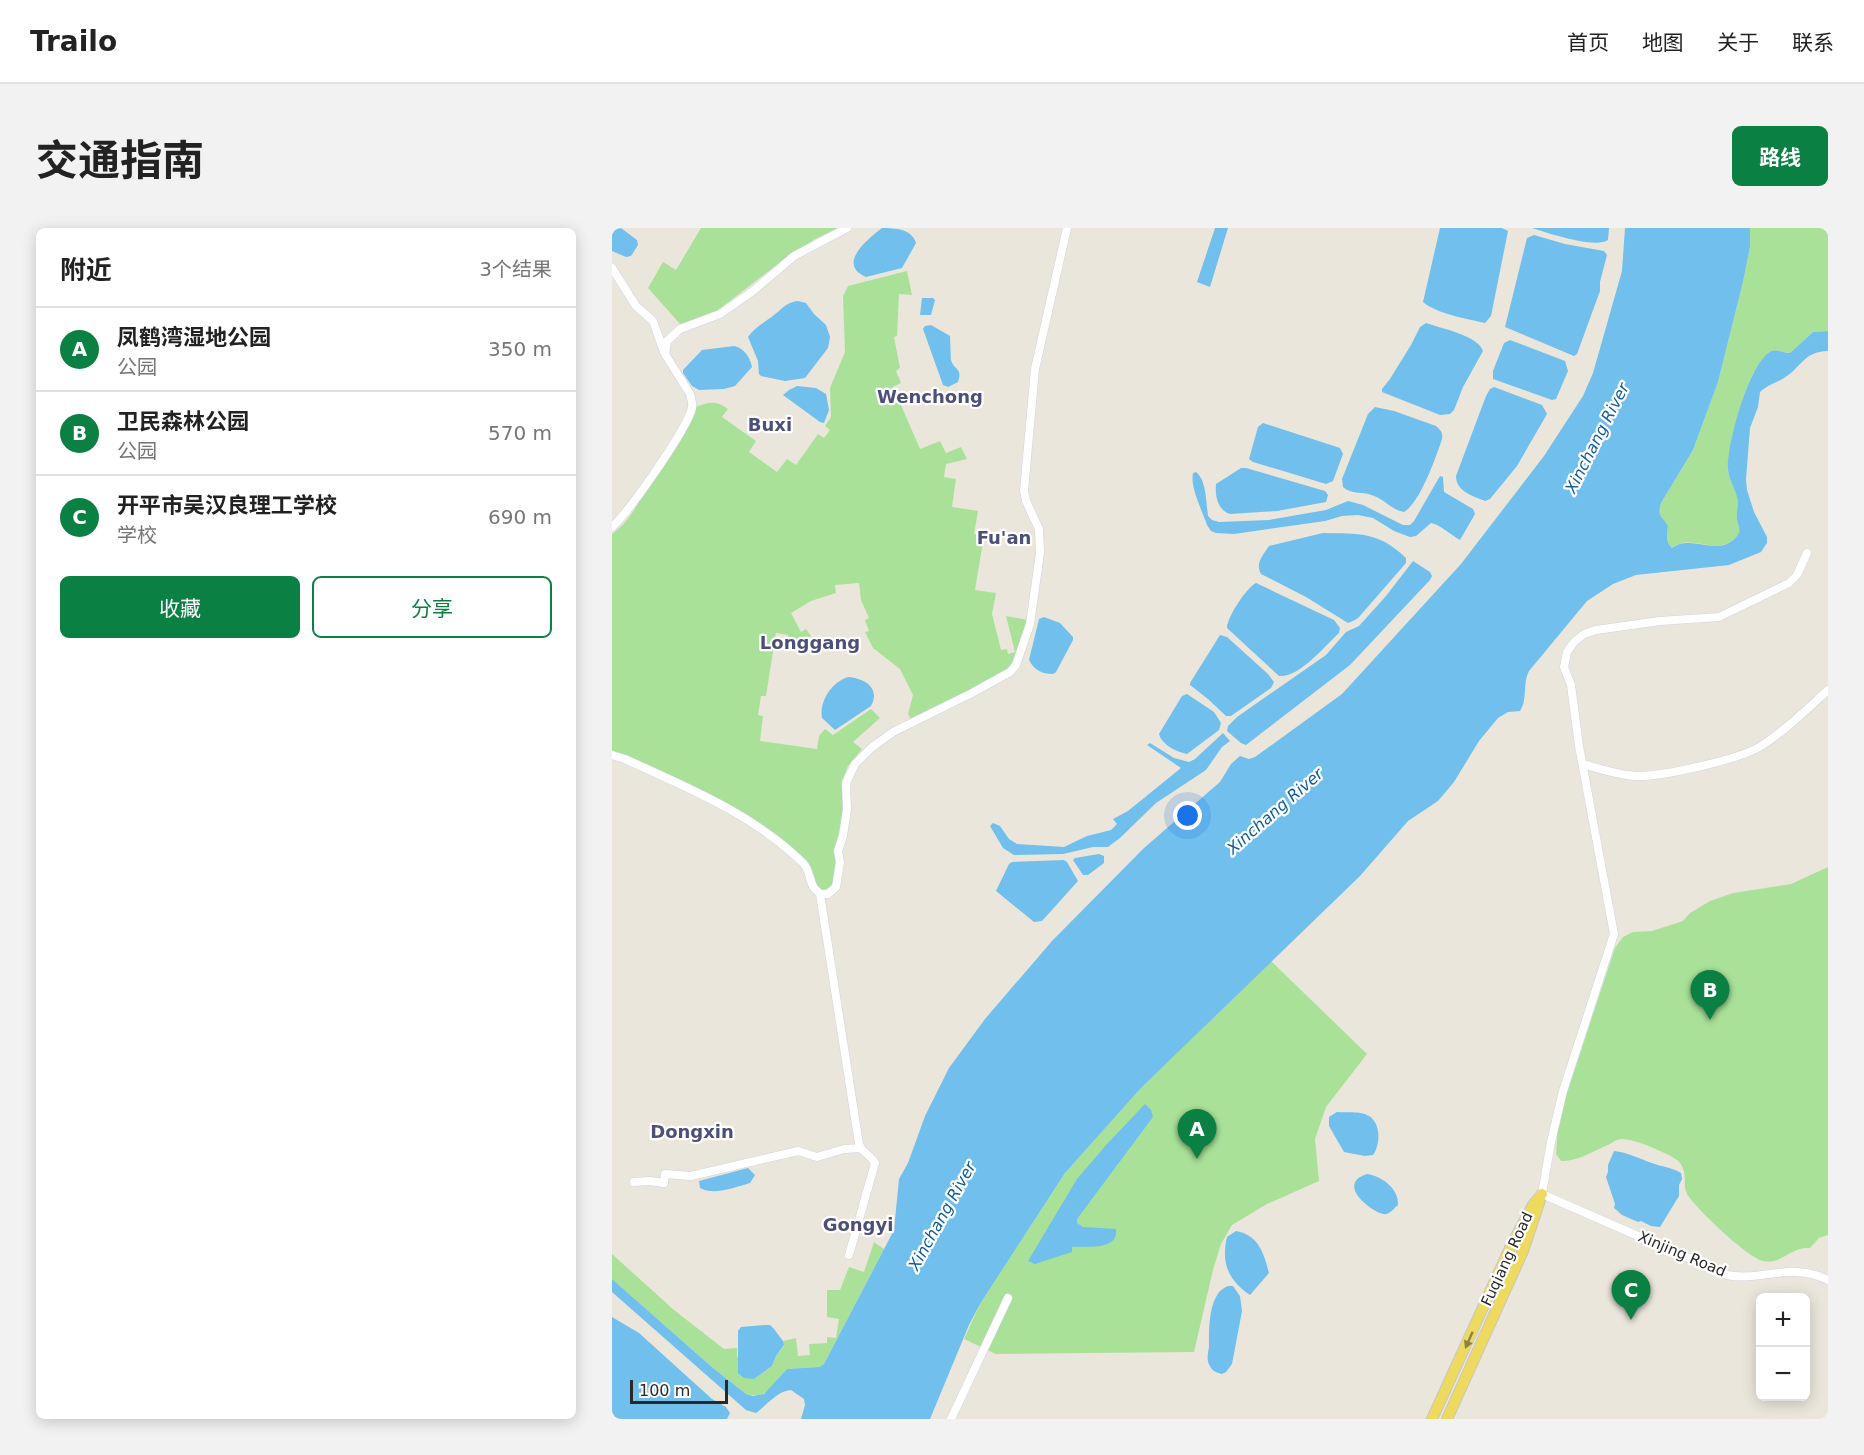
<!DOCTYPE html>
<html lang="zh">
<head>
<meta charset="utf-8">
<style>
	body { margin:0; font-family:"DejaVu Sans","Noto Sans SC",sans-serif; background:#f2f2f2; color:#222 }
	.controls { position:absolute; right:18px; bottom:18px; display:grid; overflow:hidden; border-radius:9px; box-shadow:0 3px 15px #0003 }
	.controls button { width:54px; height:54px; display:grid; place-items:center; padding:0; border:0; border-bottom:2px solid #e0e0e0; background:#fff; color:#222; font:30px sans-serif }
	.scale { position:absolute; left:18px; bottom:15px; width:98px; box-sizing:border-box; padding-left:6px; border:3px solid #292929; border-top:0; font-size:16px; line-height:21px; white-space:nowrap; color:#292929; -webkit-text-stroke:4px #fff; paint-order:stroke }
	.you { position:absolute; left:576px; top:588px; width:21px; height:21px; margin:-15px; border:4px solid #fff; border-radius:50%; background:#1a73e8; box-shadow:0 0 0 9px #1a73e833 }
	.badge { display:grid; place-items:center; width:39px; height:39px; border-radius:50%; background:#0b8043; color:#fff; font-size:20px; font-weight:700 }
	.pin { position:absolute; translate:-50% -50px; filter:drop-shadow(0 2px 3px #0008) }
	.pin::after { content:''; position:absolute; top:32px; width:21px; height:18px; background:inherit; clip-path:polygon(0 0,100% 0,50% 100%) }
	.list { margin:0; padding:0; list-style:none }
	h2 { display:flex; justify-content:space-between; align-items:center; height:78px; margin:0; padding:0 24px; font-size:26px }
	h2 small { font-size:20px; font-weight:400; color:#767676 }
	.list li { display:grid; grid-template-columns:39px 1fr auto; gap:18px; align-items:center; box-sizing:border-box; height:84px; padding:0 24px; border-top:2px solid #e0e0e0 }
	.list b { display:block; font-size:22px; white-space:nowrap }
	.list p { margin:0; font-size:20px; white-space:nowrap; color:#767676 }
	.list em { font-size:20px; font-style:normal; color:#767676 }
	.actions { display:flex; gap:12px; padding:18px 24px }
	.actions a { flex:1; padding:14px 0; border:2px solid #0b8043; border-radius:9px; text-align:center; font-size:21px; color:#0b8043 }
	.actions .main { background:#0b8043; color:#fff }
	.map { position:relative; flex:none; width:1216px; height:1191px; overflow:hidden; border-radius:9px }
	header { display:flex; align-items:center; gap:36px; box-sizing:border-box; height:84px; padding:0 30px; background:#fff; border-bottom:2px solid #e0e0e0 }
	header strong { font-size:28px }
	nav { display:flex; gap:33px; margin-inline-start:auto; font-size:21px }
	.intro { display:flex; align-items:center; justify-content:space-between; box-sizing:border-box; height:144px; padding:0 36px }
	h1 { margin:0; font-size:42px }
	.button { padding:15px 27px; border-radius:9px; background:#0b8043; color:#fff; font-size:21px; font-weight:700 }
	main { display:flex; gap:36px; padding:0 36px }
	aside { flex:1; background:#fff; border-radius:9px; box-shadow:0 3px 15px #0003 }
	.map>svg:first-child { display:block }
	.green { fill:#aae199 }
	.water { fill:#70bfec }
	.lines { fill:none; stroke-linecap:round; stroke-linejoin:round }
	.minor-casing { stroke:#d1d2e2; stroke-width:9 }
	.major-casing { stroke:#c7c7c7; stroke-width:12 }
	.minor { stroke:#fff; stroke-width:8 }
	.major { stroke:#eeda5e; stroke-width:10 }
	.oneway { fill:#8c8244 }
	.labels { text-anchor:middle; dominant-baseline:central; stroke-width:4.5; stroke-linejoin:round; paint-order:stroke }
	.street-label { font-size:15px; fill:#292929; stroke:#fff }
	.water-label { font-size:16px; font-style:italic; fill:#105c97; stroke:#fff }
	.quarter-label { font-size:18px; font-weight:bold; fill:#4b4f79; stroke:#fff }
</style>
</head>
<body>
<header>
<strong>Trailo</strong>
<nav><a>首页</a><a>地图</a><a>关于</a><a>联系</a></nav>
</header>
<div class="intro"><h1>交通指南</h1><a class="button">路线</a></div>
<main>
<aside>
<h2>附近<small>3个结果</small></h2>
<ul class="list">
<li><span class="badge">A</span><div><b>凤鹤湾湿地公园</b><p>公园</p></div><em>350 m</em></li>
<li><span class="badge">B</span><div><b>卫民森林公园</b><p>公园</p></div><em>570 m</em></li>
<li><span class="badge">C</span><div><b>开平市吴汉良理工学校</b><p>学校</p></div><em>690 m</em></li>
</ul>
<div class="actions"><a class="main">收藏</a><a>分享</a></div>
</aside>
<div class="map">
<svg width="1216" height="1191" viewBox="0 0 1216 1191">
	<rect width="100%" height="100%" fill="#ebe6db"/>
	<path class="green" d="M89,0H226L203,11L166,36L102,85L68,96L36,60L51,34L64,42Z
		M1138,0H1216V103L1201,104L1178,125L1164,123C1159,128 1151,132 1146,138C1133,154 1114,222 1116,243C1117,251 1122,257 1124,265C1128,274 1124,282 1125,292C1126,296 1128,301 1127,306C1126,307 1125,308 1124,309C1106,330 1078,304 1060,320C1053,313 1055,307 1056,298C1049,287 1045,290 1049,275L1081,222L1106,154L1131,54L1138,19Z
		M295,43L300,67L287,66L285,108L282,109L288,140L284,143L289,155L281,159L284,167L291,164L295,174L289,177L308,221L328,213L334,225L349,219L355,231L334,236L332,249L344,251L340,279L366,283L362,306L372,308L363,362L384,365L380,386L389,422L395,421L396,426L403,424L394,388L416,392L403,434L397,441L358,464L300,493L296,486L301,467L288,441L261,420L253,404L257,403L253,392L257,390L249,372L247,355L223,357L224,365L199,373L179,385L189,404L194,401L199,408L193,413L175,410L176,407L164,405L154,468H149L146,487L151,488L148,513L205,521L207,508L213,501L221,507L259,481L268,490L241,514L250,521L236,538L230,553L233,583L222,622L224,641L220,658L212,662L207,660L203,657L197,640L138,591L0,525V306C16,295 25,277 35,261C53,234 69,208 84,179C96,174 104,172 116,181L110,189L144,213L137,224L165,244L175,231L184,237L206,206L212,210L218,202L213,198L219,189L218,160L233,124L231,68L236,58Z
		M1216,639V1007L1207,1010L1198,1020C1177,1019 1170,1037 1151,1033C1136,1030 1083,980 1075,966C1071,958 1074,951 1072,943C1071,940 1068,934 1065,932C1056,925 1020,910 1009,911C1005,911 1000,915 996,917C981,923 965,934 949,933L944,926L946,898L955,865L1003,720L1011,709L1021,704L1040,703L1071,693L1078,685L1098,673L1121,665L1179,656Z
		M659,733L755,826L714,879L703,911L707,953L655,976L620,997L609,1016L601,1042L582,1124L384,1126L352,1111L368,1076L453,945L530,859Z
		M262,1014L272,1021L212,1136L207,1139L175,1141L156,1163L147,1168L134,1166L101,1140L0,1051V1026L62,1082L112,1121L125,1120V1128L142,1151L160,1138L164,1128L172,1118L171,1113L184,1110L186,1128L198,1127L197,1116L215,1115V1109L224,1110L227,1091L215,1089V1062H228L237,1039L252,1044Z"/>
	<path class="water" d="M0,0H9L25,12L26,17L19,28L14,29L0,23Z
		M270,0C283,0 300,1 304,15L290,40L254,49C224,36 256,11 270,0Z
		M603,0H616L598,59L585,54Z
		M828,0H890L896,3L879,88L873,95C856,91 825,86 811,74Z
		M920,0H997L996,12C983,21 936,5 920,0Z
		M1013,0H1138V19L1131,54L1106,154L1081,222L1049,275C1045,290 1050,287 1056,298C1055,307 1053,313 1060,320C1079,305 1107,330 1124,309C1125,308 1126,307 1127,305C1128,301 1126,296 1125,292C1124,284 1127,276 1125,269C1123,260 1117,252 1116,242C1114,220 1137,132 1160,123C1165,121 1172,125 1178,125L1201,104L1216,103V123C1191,124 1191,138 1172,150C1164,155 1155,157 1148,164L1146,179L1138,200L1134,251L1135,262L1142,284L1155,309V315L1149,324L1117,337L1024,347L1001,356L975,373L917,443C910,457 916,471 908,483L896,484L886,490L867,513L842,554L826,573L796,593L748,648L530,859L453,945L368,1076L357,1097L318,1191H189L193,1177L192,1171L179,1162C165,1163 155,1177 144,1185L134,1182L0,1064V1051L101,1140L134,1166L141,1168L152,1166L175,1141L207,1139L212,1136L282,1002L287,951L296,935L313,888L337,840L373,791L440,713L532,620L608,554L619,536L628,528L637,531L643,529L730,466L849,336L932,228L971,168L981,145L1010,43Z
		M922,7L953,16L992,23L995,27L988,54V63L965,126L962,128L893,99L915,10Z
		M310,70H321L323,72L319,87H308Z
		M186,73L194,75L202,86L214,97L218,109L216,120L193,150L173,153L149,148L147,146L146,133L136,109C143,99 152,95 162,87C171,80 175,74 186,73Z
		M814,95C828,100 867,108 871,123L851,159L842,182L838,186L828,187L770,164V161L778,151L799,117L808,99Z
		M319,97L338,108C338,109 339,131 339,132C342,143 351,139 346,154L336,159L331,157L311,101L313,98Z
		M898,112L953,133L956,143L944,171L940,172L881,151V143L892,115Z
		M122,118C132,120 138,129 140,139L123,158L112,161L87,162L80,158L71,145V142L90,122Z
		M185,158L204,160L214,166L217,182L212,195L208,194L171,167L177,162Z
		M882,159L930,177L935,186L905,238L878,271L873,273C860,268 844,263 844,248L874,168L878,161Z
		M763,179L782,183L824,198C829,202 831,205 830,211C824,229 808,275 792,284C780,282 773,272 762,268C752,263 739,267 731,259L730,251L756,186Z
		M651,195L728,220L731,226L721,253L714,256L641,234L637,231L646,199Z
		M629,240H634L713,263L716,267L714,274L665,283L618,286C605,282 603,267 604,256Z
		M584,244C595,253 594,275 596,288L600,292L607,294L657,292L714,282L736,273L751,277L791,297H798L802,293L828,248L831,249L832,264L861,281L863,286L848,312C839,307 829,297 819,295L804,308L798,309L782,303L761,290L746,287L730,288L713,293L622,306L604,305L599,303L595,297C590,282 578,260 581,245Z
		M711,305C747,306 766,303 794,330V335L747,389L743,392L736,395L694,369L649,346C643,335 651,327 657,318Z
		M801,333L818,344L820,348L818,352L738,437L634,517L629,515L615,503L616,498L625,489L714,427L734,404L747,398L774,368Z
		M644,355L722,392L728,400L727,405C713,418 687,450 667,448L615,400C615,389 635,359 644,355Z
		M432,389L448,395L461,409V412L444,444L441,446C430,446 422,442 417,432L427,391Z
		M608,407L615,409L656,446L662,454L659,460L619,488H614L596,471L578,457V455Z
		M236,449C252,450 269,460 259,478L223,502L210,490C207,473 220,454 236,449Z
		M575,466L602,484L609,495L607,502L575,526C565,524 550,517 547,506L570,468Z
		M611,505L618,513L610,519L594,542L544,575L508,610L496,619H481L451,626L402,627L391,620L378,598L381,595L388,598L397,611L405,616L452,619L475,608L499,602L505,596L501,591L516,583L569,540L535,517L538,515L562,530L577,534L583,531Z
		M487,626L492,628V635L476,647H471L461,632L463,630Z
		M452,632L455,634L466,653L430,693L422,694L384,663L397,636L400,634Z
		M533,876L539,882L541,889L465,991V995L471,999L504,1001C507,1023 474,1018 460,1019V1024L423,1036L416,1033L465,951L495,916Z
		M725,884C734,885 747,883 755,887C769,893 769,916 761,927L753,928L732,924L717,898V889Z
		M1002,923C1015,924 1028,931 1040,935C1050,939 1059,939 1069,945L1070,951L1067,957V968L1048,999L1039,998L1029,993L1026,994L1010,987L1002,980L1003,976L994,949L996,944V937Z
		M136,940L143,947L138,955C123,959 103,968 88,960L87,953Z
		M755,946C769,948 787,960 786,977C783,979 779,985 774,986C767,989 720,957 755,946Z
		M624,1003C647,1007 652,1026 657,1045L638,1067C616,1052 609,1035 615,1009Z
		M616,1058H621L628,1068L630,1083L620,1136L614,1144L610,1146C605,1145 600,1143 598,1138C594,1133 596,1125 597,1119C597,1101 596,1065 616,1058Z
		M0,1089L27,1105L100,1171L114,1179L118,1185L115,1191H0Z
		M153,1097H158L162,1101L171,1113L172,1117L164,1128L160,1138L142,1151L132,1150L126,1145V1103L129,1099Z"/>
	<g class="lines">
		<g class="minor-casing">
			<path id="minor" d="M0,40L24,78L41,93L52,124
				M0,299C17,284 75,201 80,180C81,175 79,171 78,166L53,126L55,113L68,101L108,86L141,63L182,28L235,0
				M1195,325L1185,347L1177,355L1107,389L1048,393L984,402L972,406L962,414L955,424L952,439L959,457L967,518L1002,706L951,863L939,914L930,966L1115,1047C1150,1054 1179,1033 1216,1052
				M0,527L13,531C76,560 141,586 191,635C198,642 197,652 202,660C204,662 206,664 208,666L247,916C250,925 259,927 263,935L237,1027
				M971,536C988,541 1006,547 1024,548C1049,549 1129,531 1149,518C1173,503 1195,481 1216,462
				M208,666H216L224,659L228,634L226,623L231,608L235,581L234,555L243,536L259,520L281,504L360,465L398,444L404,437L418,396L428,325L427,301L414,273L412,263L423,141L455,0
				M22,954L38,953L52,955L53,946L79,948L186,923L205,929L232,921L248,920
				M339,1191L396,1070"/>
		</g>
		<g class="major-casing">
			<path id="major" d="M820,1191L899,1018L921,977L930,966
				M835,1191L911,1023L928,972"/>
		</g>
		<use href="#minor" class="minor"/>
		<use href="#major" class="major"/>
	</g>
	<defs><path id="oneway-solid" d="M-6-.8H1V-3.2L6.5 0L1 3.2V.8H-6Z" transform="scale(1.5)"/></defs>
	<use class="oneway" href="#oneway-solid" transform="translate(857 1112) rotate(114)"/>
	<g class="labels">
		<g class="street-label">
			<text transform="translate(1070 1026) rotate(23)">Xinjing Road</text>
			<text transform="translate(895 1031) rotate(-65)">Fuqiang Road</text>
		</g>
		<g class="water-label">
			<text transform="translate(985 210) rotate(-63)">Xinchang River</text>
			<text transform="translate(663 583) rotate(-41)">Xinchang River</text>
			<text transform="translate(330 988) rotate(-61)">Xinchang River</text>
		</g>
		<g class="quarter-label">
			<text x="318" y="168">Wenchong</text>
			<text x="158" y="196">Buxi</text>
			<text x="392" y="309">Fu'an</text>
			<text x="198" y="414">Longgang</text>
			<text x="80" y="903">Dongxin</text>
			<text x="246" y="996">Gongyi</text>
		</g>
	</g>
</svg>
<div class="controls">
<button>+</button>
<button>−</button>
</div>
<div class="scale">100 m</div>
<div class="you"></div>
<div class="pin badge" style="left:585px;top:931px">A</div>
<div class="pin badge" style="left:1098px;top:792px">B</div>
<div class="pin badge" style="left:1019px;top:1092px">C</div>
</div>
</main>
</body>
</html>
